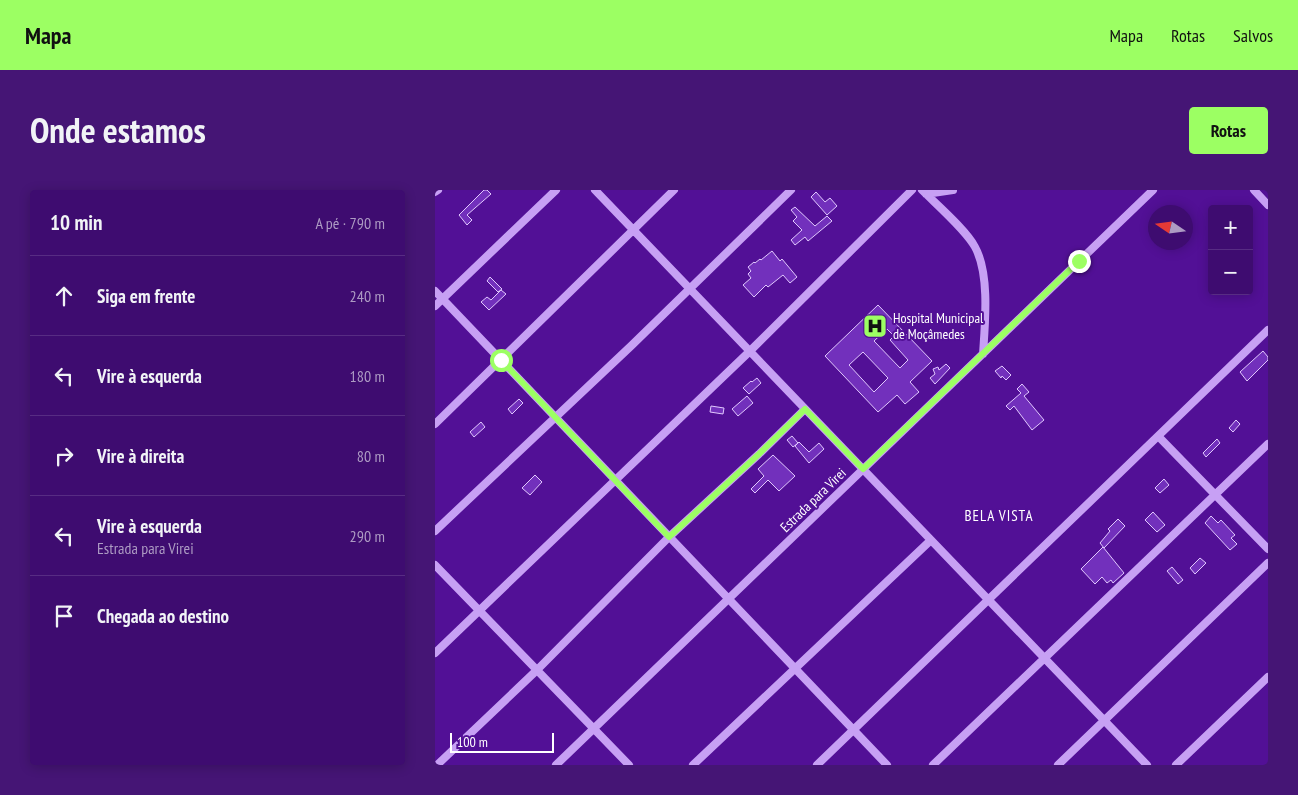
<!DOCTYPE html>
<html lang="pt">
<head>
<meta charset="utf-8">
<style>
	body { margin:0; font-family:"PT Sans Narrow",sans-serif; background:#451575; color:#f1f3f6 }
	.controls { position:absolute; right:15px; top:15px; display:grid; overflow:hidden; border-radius:5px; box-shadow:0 2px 12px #0003 }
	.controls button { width:45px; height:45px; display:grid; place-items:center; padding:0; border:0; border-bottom:1px solid #572c83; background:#3e0c70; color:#f1f3f6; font:25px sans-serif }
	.compass { position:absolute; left:713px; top:15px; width:45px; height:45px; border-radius:50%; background:#3e0c70; box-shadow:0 2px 12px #0003; rotate:283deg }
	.scale { position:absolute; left:15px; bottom:12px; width:104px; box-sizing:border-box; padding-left:5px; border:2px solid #fff; border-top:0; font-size:14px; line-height:18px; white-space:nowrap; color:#fff; -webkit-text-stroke:4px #521096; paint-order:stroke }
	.stop { position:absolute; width:15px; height:15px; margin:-11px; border:4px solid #9cff63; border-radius:50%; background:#fff }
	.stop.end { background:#9cff63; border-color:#fff; box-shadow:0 1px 5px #0008 }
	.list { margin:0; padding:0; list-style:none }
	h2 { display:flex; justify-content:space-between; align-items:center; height:65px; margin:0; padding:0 20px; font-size:21px }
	h2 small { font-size:16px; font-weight:400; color:#ad9bc3 }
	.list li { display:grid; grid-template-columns:32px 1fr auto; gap:15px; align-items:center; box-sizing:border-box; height:80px; padding:0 20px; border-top:1px solid #572c83 }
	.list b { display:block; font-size:19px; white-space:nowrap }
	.list p { margin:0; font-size:16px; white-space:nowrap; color:#ad9bc3 }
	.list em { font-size:16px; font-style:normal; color:#ad9bc3 }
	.icon { flex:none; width:28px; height:28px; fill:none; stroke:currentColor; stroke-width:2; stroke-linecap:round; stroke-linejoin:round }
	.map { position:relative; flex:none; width:833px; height:575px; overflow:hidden; border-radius:5px }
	header { display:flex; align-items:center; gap:30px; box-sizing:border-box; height:70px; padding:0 25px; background:#9cff63; color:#111 }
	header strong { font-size:24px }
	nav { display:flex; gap:28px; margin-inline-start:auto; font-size:18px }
	.intro { display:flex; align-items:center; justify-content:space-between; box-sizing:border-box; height:120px; padding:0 30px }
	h1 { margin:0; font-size:35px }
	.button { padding:12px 22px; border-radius:5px; background:#9cff63; color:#111; font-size:18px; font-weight:700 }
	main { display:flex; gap:30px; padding:0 30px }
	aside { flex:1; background:#3e0c70; border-radius:5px; box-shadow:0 2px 12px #0003 }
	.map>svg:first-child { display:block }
	.building { fill:#7230bc; stroke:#e1c8fe; fill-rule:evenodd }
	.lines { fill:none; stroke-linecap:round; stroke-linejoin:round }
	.minor { stroke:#c7a0f4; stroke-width:8 }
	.route { stroke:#9cff63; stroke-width:6 }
	.labels { text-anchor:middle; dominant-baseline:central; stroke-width:4; stroke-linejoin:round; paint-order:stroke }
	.poi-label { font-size:14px; fill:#fff; stroke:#521096; text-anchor:start }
	.street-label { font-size:14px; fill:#fff; stroke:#521096 }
	.neighbourhood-label { font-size:15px; letter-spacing:1px; fill:#fff; stroke:#521096 }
</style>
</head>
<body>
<header>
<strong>Mapa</strong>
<nav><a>Mapa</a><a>Rotas</a><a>Salvos</a></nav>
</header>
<div class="intro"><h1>Onde estamos</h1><a class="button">Rotas</a></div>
<main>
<aside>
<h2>10 min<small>A pé · 790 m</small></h2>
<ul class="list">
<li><svg class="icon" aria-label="ahead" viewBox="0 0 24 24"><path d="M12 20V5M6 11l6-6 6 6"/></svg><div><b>Siga em frente</b></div><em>240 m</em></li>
<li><svg class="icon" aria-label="left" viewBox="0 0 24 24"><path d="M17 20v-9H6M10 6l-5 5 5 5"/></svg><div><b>Vire à esquerda</b></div><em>180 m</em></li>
<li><svg class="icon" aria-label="right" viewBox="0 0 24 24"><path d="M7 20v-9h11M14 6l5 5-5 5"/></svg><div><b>Vire à direita</b></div><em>80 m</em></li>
<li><svg class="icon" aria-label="left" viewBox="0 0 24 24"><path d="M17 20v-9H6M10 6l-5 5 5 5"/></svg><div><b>Vire à esquerda</b><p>Estrada para Virei</p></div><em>290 m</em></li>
<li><svg class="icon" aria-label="arrive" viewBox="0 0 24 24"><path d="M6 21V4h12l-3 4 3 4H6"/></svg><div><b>Chegada ao destino</b></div></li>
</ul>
</aside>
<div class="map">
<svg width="833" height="575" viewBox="0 0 833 575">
	<rect width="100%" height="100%" fill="#521096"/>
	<path class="building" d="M49,0H52L56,4L32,25L37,30L32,35L24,25Z
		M381,2L390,12L395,8L402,16L392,25L376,7Z
		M360,17L380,36L392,26L397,31L373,51L370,47L360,55L356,50L367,40L358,31L362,27L356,20Z
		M337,61L345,71L347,69L362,87L355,93L348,85L333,97L331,95L319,107L308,95L316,88L313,84L316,81L313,77L319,72L320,73L325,69L326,70Z
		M55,87L67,99L63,102L52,91Z
		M66,100L71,104L54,120L46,112L52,107L56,110Z
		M443,115L497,171L475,192L484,202L470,214L462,205L443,222L390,166ZM452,139L459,146L455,150L473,170L465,178L439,151ZM428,162L453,188L439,202L414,175Z
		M828,161L833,167V170L812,191L805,182Z
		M511,174L515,178L500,194L495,188L500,184L498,179L503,177L504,180Z
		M567,176L576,185L571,190L567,186L566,188L560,181Z
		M322,188L326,193L314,204L308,198L316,191L317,192Z
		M587,194L594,202L589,206L609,230L597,240L579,216L575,220L571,216L586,203L582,199Z
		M312,206L318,213L303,226L297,219Z
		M84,209L88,213L77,224L73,219Z
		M276,216L289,218L288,224L275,222Z
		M801,230L805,234L798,242L794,238Z
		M46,232L50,237L39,247L35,242Z
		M357,246L363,253L358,257L352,250Z
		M782,249L785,253L771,267L768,263Z
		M364,252L374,262L384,253L389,259L374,273L360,256Z
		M338,265L360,286L344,301L333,290L320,303L316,299L329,286L323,279Z
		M100,285L107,292L95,305L87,298Z
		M729,289L734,295L725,303L720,298Z
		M718,322L730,335L722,342L710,330Z
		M776,326L783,333L786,330L800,345L796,348L802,354L795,360L770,333Z
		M683,329L690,336L669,358L665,353L675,341L673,339Z
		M668,357L689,383L678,393L676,390L672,393L667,387L660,394L646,379Z
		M765,368L771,373L760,384L755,378Z
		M737,377L748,390L743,394L732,381Z"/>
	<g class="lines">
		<path class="minor" d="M160,0L712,575
			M487,0C502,15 531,40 540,57C555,84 550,134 548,164
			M819,0L833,15
			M0,2L3,0
			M491,4L518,0
			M0,101L452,575
			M0,116L121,0
			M0,234L239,0
			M723,246L833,359
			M0,341L196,156L356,0
			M0,375L194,575
			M0,463L315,161L477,0
			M2,575L102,480L234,347L324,264L370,219
			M121,575L718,0
			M258,575L496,350
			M382,575L833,140
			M498,575L833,254
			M623,575L833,373
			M741,575L833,487"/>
	</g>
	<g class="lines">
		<path class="route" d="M66,170L234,347L324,264L370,219L428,279L644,71"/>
	</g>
	<defs>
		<g id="hospital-square" transform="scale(1.25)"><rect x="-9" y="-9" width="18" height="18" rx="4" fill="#9cff63" stroke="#521096"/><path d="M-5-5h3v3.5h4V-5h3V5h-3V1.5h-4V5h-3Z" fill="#111"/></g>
	</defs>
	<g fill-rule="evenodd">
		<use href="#hospital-square" x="440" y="136"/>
	</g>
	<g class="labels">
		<g class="poi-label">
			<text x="458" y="128">Hospital Municipal<tspan x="458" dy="16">de Moçâmedes</tspan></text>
		</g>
		<g class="street-label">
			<text transform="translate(378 310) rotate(-44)">Estrada para Virei</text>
		</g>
		<g class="neighbourhood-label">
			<text x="564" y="325">BELA VISTA</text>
		</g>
	</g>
</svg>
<div class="controls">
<button>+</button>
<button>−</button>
</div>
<svg class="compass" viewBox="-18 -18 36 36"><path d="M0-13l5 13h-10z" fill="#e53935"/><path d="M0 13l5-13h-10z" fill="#ad9bc3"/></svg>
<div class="scale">100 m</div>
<div class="stop" style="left:66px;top:170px"></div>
<div class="stop end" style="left:644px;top:71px"></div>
</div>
</main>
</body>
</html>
